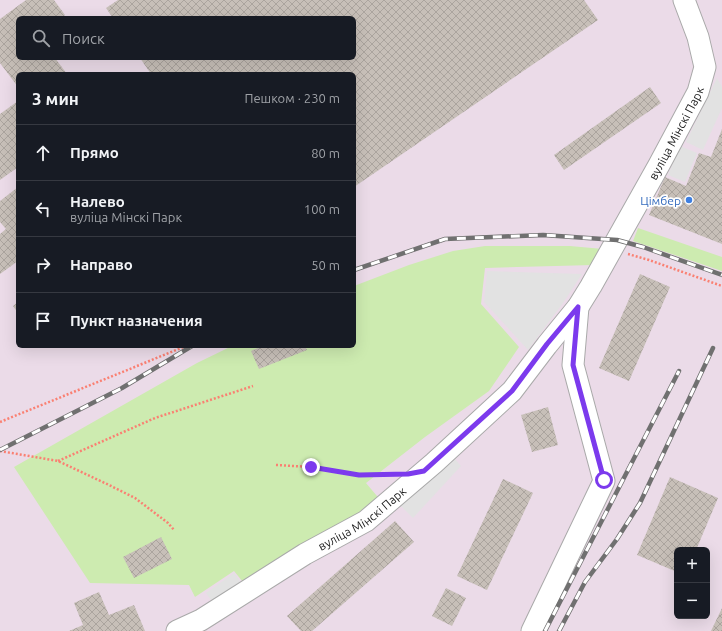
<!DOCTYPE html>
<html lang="ru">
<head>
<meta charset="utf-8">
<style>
	body { margin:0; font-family:Ubuntu,sans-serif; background:#242831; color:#f1f3f6 }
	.controls { position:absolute; right:12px; bottom:12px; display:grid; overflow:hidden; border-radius:6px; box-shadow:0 4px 16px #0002 }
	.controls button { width:36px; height:36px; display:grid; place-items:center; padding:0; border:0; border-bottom:1px solid #363941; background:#171b24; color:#f1f3f6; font:20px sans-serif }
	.stop { position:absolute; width:12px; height:12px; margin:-9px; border:3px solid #7c3aed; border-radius:50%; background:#fff }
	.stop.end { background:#7c3aed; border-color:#fff; box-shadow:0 1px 4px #0008 }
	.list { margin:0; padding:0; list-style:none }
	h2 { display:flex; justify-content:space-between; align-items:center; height:52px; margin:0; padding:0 16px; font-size:17px }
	h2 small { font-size:13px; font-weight:400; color:#9ea1a6 }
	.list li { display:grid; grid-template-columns:26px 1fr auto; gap:12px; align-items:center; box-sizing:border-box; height:56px; padding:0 16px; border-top:1px solid #363941 }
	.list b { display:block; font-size:15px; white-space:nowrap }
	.list p { margin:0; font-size:13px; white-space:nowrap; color:#9ea1a6 }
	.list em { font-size:13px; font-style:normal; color:#9ea1a6 }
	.icon { flex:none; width:22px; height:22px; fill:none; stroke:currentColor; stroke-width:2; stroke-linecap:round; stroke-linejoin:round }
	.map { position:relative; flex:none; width:722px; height:631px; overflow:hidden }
	.search { position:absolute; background:#171b24; box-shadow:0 4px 16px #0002; left:16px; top:16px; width:340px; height:44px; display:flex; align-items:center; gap:10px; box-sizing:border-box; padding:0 14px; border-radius:6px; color:#9ea1a6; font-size:15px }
	.panel { position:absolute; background:#171b24; box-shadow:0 4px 16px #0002; left:16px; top:72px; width:340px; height:276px; border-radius:6px }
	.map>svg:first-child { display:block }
	.industrial { fill:#ebdbe8; fill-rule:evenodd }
	.grass { fill:#cdebb0 }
	.parking { fill:#e2e2e2 }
	.building { fill:url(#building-cross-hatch) }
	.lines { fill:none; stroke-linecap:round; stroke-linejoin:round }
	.minor-casing { stroke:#a9a9a9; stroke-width:23 }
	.path { stroke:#fa8072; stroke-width:2.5; stroke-dasharray:2 2; stroke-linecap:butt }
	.minor { stroke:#fff; stroke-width:21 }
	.rail-casing { stroke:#707070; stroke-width:4.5 }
	.rail { stroke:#fff; stroke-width:3; stroke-dasharray:9; stroke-linecap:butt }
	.route { stroke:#7c3aed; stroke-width:5 }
	.shop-dot { fill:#3f7fe0; stroke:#fff; stroke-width:1.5 }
	.labels { text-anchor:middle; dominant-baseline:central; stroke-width:3.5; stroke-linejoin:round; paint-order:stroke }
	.street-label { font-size:12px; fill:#222; stroke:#fff }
	.shop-label { font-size:12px; fill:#366cbe; stroke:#fff; text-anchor:end }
</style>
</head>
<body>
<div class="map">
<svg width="722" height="631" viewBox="0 0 722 631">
	<defs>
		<pattern id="building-cross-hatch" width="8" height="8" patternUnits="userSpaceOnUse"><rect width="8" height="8" fill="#c7bfb8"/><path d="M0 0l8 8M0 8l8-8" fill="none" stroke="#aba49e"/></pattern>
	</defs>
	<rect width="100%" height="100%" fill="#f2efe9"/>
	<path class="industrial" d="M0,0H722V631H0ZM18,18H354V58H18ZM18,74H354V346H18ZM677,550H707V616H677Z"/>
	<path class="grass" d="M638,228L722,257V271L633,241Z
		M485,246H570L603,249L593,265L485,268L481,304L519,347L489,391L425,437L366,483L382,502L247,587L234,571L195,597L189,585L90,583L14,467L197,363L232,346H354V286L409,265L453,251Z"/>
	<path class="parking" d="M717,78L722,87V108L703,150L686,142Z
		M680,146L697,153L685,182L668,175Z
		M487,271L582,274L563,303L528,350L484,302Z
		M449,452L461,466L413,518L399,504Z
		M234,573L245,588L216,607L206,593Z"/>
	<path class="building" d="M26,0H54L65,15L61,18H18V58H55L67,74H18V87L0,63V19Z
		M118,0H584L598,20L354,187V74H151L140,58H354V18H113L106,8Z
		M650,87L661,103L564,170L554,155Z
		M18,101V167L0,180V114Z
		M722,129V244L649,215L665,177L686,186L699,153L711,157Z
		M18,187V261L0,274V234L6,229L0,222V201Z
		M640,274L670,287L629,381L599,368Z
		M18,302V313L13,306Z
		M262,346H305L307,350L259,369L251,351Z
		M548,407L558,445L532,452L521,415Z
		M670,477L718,498L696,550H677V572L637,555Z
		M503,479L533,493L487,590L457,576Z
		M395,521L414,542L312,631H301L287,616Z
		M161,537L172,559L134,578L123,557Z
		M446,588L466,598L452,626L432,616Z
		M99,592L109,615L134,605L145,631H69L83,625L74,603Z
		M722,608V631H711Z"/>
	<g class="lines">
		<g class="minor-casing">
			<g id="minor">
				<path id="s1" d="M177,631L201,620L305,554L366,521L434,463L512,391L547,345L578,307L591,286L659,165L698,92L705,67L698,37L684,0"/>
				<path d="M532,631L604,481L573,365L578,307"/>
			</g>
		</g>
		<path class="path" d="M628,254L649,260L722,286
			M0,422L186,346
			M0,451L58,461L109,485L135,498L168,523L174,530
			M58,461L155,418L253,386
			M276,465L311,467L359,475L393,474"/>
		<use href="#minor" class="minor"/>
		<g class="rail-casing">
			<path id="rail" d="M354,270L445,239L543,235L617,240L643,247L722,275
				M0,450L122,388L192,346
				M545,631L679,371
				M559,631L585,582L617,539L640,503L713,348"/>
		</g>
		<use href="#rail" class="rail"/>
	</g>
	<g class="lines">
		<path class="route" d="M311,467L359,475L408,474L424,471L512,391L547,344L578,307L573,365L604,480"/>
	</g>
	<circle class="shop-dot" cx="689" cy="200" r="4"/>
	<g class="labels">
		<g class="street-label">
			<text stroke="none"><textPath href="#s1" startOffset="721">вуліца Мінскі Парк</textPath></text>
			<text stroke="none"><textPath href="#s1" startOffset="217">вуліца Мінскі Парк</textPath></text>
		</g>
		<g class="shop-label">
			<text x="681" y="200">Цімбер</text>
		</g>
	</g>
</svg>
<div class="controls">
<button>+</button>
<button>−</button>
</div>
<div class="stop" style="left:604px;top:480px"></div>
<div class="stop end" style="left:311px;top:467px"></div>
<div class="search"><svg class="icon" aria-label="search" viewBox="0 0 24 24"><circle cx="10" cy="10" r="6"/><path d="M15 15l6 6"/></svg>Поиск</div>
<section class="panel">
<h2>3 мин<small>Пешком · 230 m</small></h2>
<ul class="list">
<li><svg class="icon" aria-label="ahead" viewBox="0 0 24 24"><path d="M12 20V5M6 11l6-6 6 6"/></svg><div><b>Прямо</b></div><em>80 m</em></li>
<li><svg class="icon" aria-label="left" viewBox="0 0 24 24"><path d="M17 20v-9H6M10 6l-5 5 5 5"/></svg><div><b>Налево</b><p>вуліца Мінскі Парк</p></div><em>100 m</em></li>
<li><svg class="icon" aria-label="right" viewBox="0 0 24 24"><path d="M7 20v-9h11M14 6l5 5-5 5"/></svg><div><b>Направо</b></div><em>50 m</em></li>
<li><svg class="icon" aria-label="arrive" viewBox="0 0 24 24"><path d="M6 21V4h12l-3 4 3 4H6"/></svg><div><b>Пункт назначения</b></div></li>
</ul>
</section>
</div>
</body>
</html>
